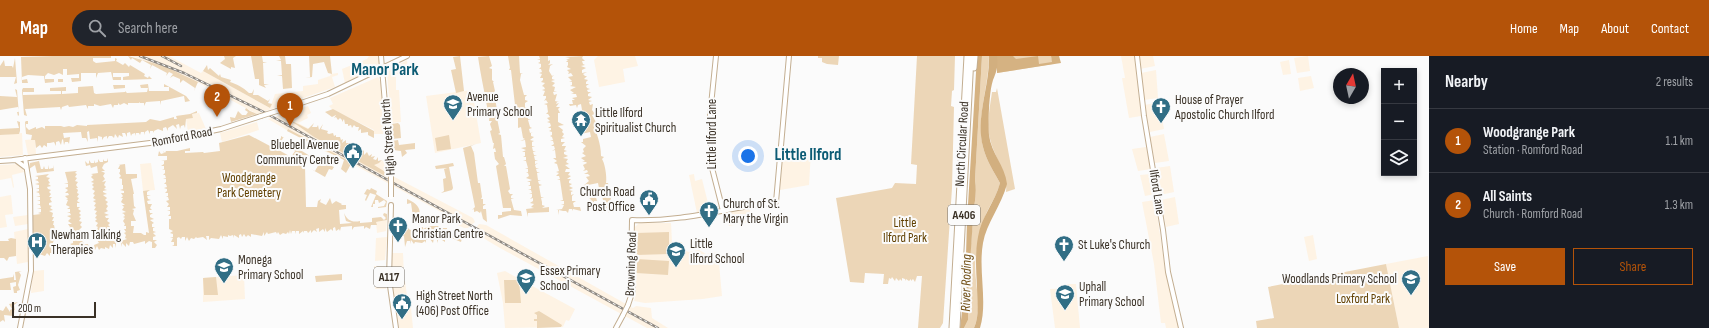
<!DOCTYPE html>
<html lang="en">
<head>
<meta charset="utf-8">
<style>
	body { margin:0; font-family:"Sofia Sans Condensed",sans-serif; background:#20242c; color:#f1f3f6 }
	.controls { position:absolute; right:12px; top:12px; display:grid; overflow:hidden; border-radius:0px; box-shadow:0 2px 6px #0003 }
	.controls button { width:36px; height:36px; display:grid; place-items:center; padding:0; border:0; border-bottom:1px solid #363941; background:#171b24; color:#f1f3f6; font:20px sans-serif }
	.compass { position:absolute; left:1333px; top:12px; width:36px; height:36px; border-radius:50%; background:#171b24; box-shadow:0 2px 6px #0003; rotate:9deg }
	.scale { position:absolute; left:12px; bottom:10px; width:84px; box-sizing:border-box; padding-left:4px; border:2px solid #3a3126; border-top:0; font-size:11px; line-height:14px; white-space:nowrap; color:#3a3126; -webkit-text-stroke:3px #fbfbfb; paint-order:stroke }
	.you { position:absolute; left:748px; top:100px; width:14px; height:14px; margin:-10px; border:3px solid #fff; border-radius:50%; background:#1a73e8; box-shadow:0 0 0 6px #1a73e833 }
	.badge { display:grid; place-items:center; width:26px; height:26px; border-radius:50%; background:#b45309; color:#fff; font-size:13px; font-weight:700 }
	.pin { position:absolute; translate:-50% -33px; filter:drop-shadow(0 1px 2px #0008) }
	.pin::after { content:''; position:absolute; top:21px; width:14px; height:12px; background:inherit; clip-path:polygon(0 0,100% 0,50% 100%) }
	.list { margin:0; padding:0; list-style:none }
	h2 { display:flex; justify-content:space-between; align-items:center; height:52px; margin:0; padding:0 16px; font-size:17px }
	h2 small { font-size:13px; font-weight:400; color:#9ea1a6 }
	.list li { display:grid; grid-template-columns:26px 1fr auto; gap:12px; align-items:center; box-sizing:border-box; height:64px; padding:0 16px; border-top:1px solid #363941 }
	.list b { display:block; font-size:15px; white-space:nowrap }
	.list p { margin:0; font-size:13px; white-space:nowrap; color:#9ea1a6 }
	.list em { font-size:13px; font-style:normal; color:#9ea1a6 }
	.actions { display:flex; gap:8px; padding:12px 16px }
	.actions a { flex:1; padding:9px 0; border:1px solid #b45309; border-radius:0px; text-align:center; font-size:14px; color:#b45309 }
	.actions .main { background:#b45309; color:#fff }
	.icon { flex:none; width:22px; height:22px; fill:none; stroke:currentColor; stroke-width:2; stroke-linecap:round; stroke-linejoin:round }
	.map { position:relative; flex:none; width:1429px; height:272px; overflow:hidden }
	header { display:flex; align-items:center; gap:24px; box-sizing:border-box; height:56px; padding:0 20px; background:#b45309; color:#fff }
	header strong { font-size:19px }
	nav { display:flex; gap:22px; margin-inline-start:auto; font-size:14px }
	.search { width:280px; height:36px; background:#20242c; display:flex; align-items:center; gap:10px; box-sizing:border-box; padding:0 14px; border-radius:22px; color:#9ea1a6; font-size:15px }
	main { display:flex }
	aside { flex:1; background:#171b24 }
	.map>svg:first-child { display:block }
	.built { fill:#fef3e4 }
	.green { fill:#ecd6b7 }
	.forest { fill:#d5b282 }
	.water { fill:#d2af7f }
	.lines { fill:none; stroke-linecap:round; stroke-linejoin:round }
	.major-casing { stroke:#c3ae91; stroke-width:6 }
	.highway-casing { stroke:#c3ae91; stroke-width:7 }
	.major { stroke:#fff; stroke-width:4 }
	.highway { stroke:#fff; stroke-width:5 }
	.rail-casing { stroke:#8f8a84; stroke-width:2.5 }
	.rail { stroke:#fbfbfb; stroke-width:1; stroke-dasharray:3; stroke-linecap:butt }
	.major-bridge-casing { stroke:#c3ae91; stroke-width:6; stroke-linecap:butt }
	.major-bridge { stroke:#fff; stroke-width:4 }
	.labels { text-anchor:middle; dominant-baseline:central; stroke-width:4; stroke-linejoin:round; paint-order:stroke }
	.shield { fill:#fbfbfb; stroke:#746e66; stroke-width:1 }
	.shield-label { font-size:12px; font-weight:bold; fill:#3a3126 }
	.poi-label { font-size:13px; fill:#3a3126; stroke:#fbfbfb; text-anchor:start }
	.street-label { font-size:13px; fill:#3a3126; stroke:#fbfbfb }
	.park-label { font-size:13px; fill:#614000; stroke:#fbfbfb }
	.water-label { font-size:14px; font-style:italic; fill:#704e14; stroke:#fbfbfb }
	.district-label { font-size:17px; font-weight:bold; fill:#0c5b74; stroke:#fbfbfb }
</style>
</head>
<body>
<header>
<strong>Map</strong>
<div class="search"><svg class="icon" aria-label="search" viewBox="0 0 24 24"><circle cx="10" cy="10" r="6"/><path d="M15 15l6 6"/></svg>Search here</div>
<nav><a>Home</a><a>Map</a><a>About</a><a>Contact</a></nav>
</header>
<main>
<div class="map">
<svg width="1429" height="272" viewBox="0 0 1429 272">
	<rect width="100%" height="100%" fill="#fbfbfb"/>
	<path class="built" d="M132,0H169L201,17L203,15L270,52L275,38L303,35V30L318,28V24L330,20L331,18L338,17V19L332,21L335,31L257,58L184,19Z
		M369,0H379L381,8H379L345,27L342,13L367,3Z
		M598,0H635L638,10L623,13L625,26L599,31L594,4Z
		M1121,0H1135V3L1141,60L1129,62L1122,22H1125Z
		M1138,0H1153L1155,10L1140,13Z
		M1308,0L1310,15L1297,17L1294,2Z
		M407,4L408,18H396V34H399L401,66L391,67L387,16Z
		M1289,4L1291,18L1283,19L1280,6Z
		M1156,14L1158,42L1144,44L1141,17Z
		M1311,20L1314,32L1300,35L1298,22Z
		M378,21L382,29L384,78H374V74L332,53L329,50L333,48L330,42Z
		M472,34L481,87L435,97L426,40Z
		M1159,46L1164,73L1150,76L1145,49Z
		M308,50L311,57L307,59L308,62L298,67L375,107H379L383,104L387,105V117L473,162L475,166L468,172H464L441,161L443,157L347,105L317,92L268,63Z
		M199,57L206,73L188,76L186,63L193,62L192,58Z
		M257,66L259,74L222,86L220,77Z
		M22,77L23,99L0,101V79Z
		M1164,78L1169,105L1155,107L1150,81Z
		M35,83L36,98L28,99L25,84Z
		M1146,91L1151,113L1138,115L1132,93Z
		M783,94L811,95L809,129L780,134Z
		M151,107L155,134L143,135L140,108Z
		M18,108L22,110L24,116L12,119L14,131L13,132L11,122L0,124V109Z
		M1170,110L1174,136L1160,139L1156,112Z
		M694,118L695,125L702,123L710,155L697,157L689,119Z
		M1151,118L1155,138L1145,140L1140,119Z
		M11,139L13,158L5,159L7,171L0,172V141Z
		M1175,141L1179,168L1166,171L1161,144Z
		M1155,144L1165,213L1179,272H1166L1165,267H1161L1154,208L1142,146Z
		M750,153L752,166L729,170L725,157Z
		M28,159V168L15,170L13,161Z
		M387,164L386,175L377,177L376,166Z
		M639,167H671L672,186H682L683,194L689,196L699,194L706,198L718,196L722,240L703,243L645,247L634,245L636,236L633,221L635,171Z
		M479,168L486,169L633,252L636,250L651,252L652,262L668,272H647L500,192L473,176Z
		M28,173V206L17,208L14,176Z
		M1313,179L1317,203L1309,205L1304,181Z
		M387,181L385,204L375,205L376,182Z
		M391,197H403L404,220H392Z
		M1428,200L1429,272H1399L1386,208Z
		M374,210H385L386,233H375Z
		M44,214V235L31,237L33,215Z
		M505,215L575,253L569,265L566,264L563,271L505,272L503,247L497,217Z
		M244,219L245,243L203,246V222Z
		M392,225H405L408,247H395Z
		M1067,228H1076L1080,272H1055L1050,233L1067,232Z
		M397,252H411L413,272H399Z"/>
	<path class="green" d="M53,0H111V2H93V5L96,7L115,5V2L117,3L116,5L123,9L125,7L129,11L130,9L145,18L144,20L148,22L149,20L152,23L123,24V21L129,20V17H113V21H121V24H113L111,16L98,17L96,22V17H81V25L72,26L71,22H79V18L67,19V13H63V26H58V23H63V19L59,17L54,19L48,17L45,20V23H54V26L45,27L44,20L28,19L22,21V24L27,23L28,27H22L21,1Z
		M128,0L164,10L198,26L194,35L195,32L183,24L180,27V23L173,20L170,22L173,18L169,16L166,20L167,17L152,9L150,13L151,9L142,4L140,7L132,2L131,4Z
		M224,0H236L233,2L235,12L231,11V13L220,7L225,3Z
		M251,0H262L263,6H267L263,7L264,28H269L264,29L266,32L259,29V23H255Z
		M279,0H285L286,8H291L292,32L283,33L282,20H277L282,19L281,5L276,4H281Z
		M309,0H330L332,18L328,17L324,6L313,8L312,21L305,22L310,21Z
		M460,0L464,35L456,37L451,14L456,13L453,1Z
		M489,0L492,10L489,12L492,13V24L494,26H493L495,35L494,36L497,54L496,57L500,77L498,78L501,79L503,101H504L506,108L504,110H506L510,133L508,135L510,138H513L511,140V142H514L511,143L514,154L521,155L522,160L510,159L498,163V159H502V156L511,155V152H503L496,110L499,108L495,103L494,96H496L495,92L493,93L494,87H493L490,75L492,74L490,68L492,65H489L490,56H488C485,38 481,21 478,1Z
		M508,0H519L520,17L523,18H521L520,24L524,39H527L525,41V44L528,45L525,47V51L529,53L527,55V58H530L527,59L528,63H531L528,64L530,71L532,72L529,73L530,77L533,76L531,77V80L534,81L530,84L534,85L532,86V90H535L532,91L533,95H536L533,96L534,99L537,100H534L535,104H538L535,105V108L538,107L535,109L536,112H539L536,113L537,116H540L537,117L538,124H541L538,125L539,128L542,129L539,130L541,141L544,142H541L542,146H545H542V149L545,150L542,152L549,151V156L528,157V161L526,153L534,152L531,151L534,148L530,147L533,145V142L530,143L532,141V138H529L532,137L531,134H528L531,133V130H528L530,129V126H527L532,124L526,122L529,120L528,117H526L528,116V113H525L528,112L526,105L523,104H526V101H523L525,100V96H522L526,94L521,92L526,91L525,84L520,85L525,83L523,82L521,71L518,72V62L519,61L515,49L511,14H509L510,12Z
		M539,0H548V5L550,4V7L548,9L553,8L550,10L549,15L552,20L554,19L552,21V23L555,24L551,25L555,27L552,30L555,31L554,35H557L553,36L554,39L557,38L555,45H559L555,46H557L556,48L559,47L556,51H560L558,53L560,57H558V66L564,69L558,70L563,74L562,76L564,78L562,81L565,82L561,83V86H565L562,89V90H566L564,94L567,95L564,96V98L568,100L563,102L568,103L566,106L569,108L565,109L570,113H566L565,116H570L568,119L571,120L567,123H571L569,125V127L572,128L569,130L573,132L569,134L573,135L571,136V139L574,138L572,140V145H576L573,147L574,151H580L581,155L573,153L572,155V153H569L568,157L566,155H563V158V155L559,154V159L558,154H556L562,153L564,149L561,148H564V145H560L563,144L560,124H557L560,123L559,120H556L559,117L556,116L559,115L557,108L554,107L557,105L553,102H556L555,94L552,95L555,93L554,90H551L554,88L553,85H550L553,84L552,81L550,80L552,79V76L549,75L551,74V72H548L551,70L550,67L547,66L550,65L547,62L550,61L548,58H546L548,56L547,49L544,48L548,47L546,44L544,45L546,42V40H543L545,35L542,34L545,33L544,31L542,30L545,27L541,26L543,24V22H540L542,18L539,17L542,16L541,13H539L541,11V8L538,7L540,6V4H537L540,3Z
		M583,0L582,2L585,5H582L583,8L585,9L581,10L586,12L582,14V17L587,16L583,18L585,20H587L584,23L588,24L586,26V28H589L586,30L587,32L590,33L587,34L588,36H591L588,38V40L592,41L588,44L592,45L589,46L590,49L593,48L592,54L595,58L592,59L597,68L595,69C596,79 601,86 601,100L604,101L602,103C605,108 607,120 606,127H608L611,142L609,148L617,149L619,157L617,153H614V157L612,153H609V157L607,153L603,154V157L601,154H598L597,157L595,148H604L602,140L596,141L597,145H594V150H592L593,154L586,151L590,150V147L589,146L591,143L589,142L591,141L589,136H592L587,135L599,132L598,127L583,130L589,125L586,121L590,120L588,118H584L588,116L587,114L583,115L585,113L583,109L587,107L586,106H582L585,105L581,102L586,100L582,97L584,96L583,93L586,90L581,86H583V83L591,81L590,76L581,78L580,74H577L579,73L578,71H573V69L579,68L578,65L581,68L585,67L584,61H580L583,60L582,55H579L582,54L581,48L578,49L577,52L576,49L570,50L569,48H573L572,44H575L572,42L577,41L576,38H571L574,37L570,34L576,31L570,30L572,29V26L569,25H572L568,21L573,20L571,17L568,18L569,16L567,14L571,13L567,11L568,9V6H566L568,4H566L570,2L565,1Z
		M818,0H839L838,9L827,8L822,6V2H818Z
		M917,0H955L954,34L952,35L951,50L954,51L952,132L943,267L940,272H918L922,220H917L915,226L913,223L911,225V223L909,225L906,223L905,225V223L902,222V225L900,223L899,225L896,222L895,225L892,221L891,223L889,222L888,228H883L884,218L865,217L864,227L850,226L836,142L892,132L895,127L916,128L917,109L911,108Z
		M982,0H989C989,30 976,61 983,91C986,104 994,116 1000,127C997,139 991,147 986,158C981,169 978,186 976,199C972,223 984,249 974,272H964L968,264L969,213L973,163L972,160C975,148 977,136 975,124Z
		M997,0H1051L1053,8L997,17Z
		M15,2L17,27L14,28L16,21H0V10L4,4L5,10H12L13,12Z
		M207,9L208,14L210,12L219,20L220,18L221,21L231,24L230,26C236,28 243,31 249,37H252L254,33L253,39H258L268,45L270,43L268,47L272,48L270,52L203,15Z
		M148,28L149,35H169V31H164V28L186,40L190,45L185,46L184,40L161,45L160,49V45L146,46L144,50V47H140V46L139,47H128V49L124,47L120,49L118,47V49H114L113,52L111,48L100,50L94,48V50H88V53L86,49L69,51L68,49L62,51L61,54L60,51L25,53L27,60L24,59L22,34L23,32H34V36H23V39L61,38V35H50V32L66,31V35H62V38L78,37V31L93,30L94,37L96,38L125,36V32L114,33L113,29H125V35L127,37L147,36L148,32H141L140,29Z
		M997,32L1015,133L1006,136C1008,117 994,101 990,83C986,68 990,51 992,36H996Z
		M15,33L17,34L19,59L18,60L17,56H19L18,51L0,54V40L17,41Z
		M246,52L250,55L251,59L250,55L257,58L231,66L230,61L235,62L238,55L242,59H246L248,56L245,54Z
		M333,53L374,75V82L368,79V76L361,77V73L358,75L359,71H356L354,69L352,72L351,69L348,70V68H345L344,63L342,66V64L340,62L338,64L336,61L334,62L336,59L332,61L325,56Z
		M197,55V57L192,58L193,62L186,63L185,72L184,69L181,70L180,73L179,68L176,69L177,73L173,69L168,72V75L166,71L163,72V75L158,73L154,75V77L153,75H150V78L148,74L145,76V79L144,76H141L140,79L139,77H136V80L135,77L132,78L131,80L130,76L127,77V81L125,77H122L123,81L119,79L118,82L115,78L114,82L112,80H109L107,83V80L104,81L102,84V81L98,80V86L97,82L90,83L89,75L87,76L88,86L86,82H82L81,76L63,77L64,82L70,81L69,88L68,86H65L64,89L63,83L62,84L61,89L59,85L56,86V90L54,86L50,87L51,91L50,87H47V91L44,89L42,92L40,89L36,92L35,84H31L32,79L26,78L25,66L26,65H28V68H26V71L29,74L36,71V73L42,71L45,73V70H61L64,71L69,70L73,71L77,69L87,70V69L146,66L150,63L160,65L174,61V63H177L176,60L190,58Z
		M282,57L284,61L308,73L314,67L312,71H317L318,69L319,74L323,68L321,73L328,75L327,77L329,78L333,77L334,80L336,79V81H340L341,84L343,83L342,87L346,84V87H350V88L352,90L354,89L353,93H355L357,90L356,94L358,95L360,92L359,96L362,97L364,94V99L367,96L369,100L372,98L371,101L375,100L373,103L376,104L378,101V105L382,104L379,107L374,109L387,117V121L314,81L297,69L278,58Z
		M17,65L20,66V75L19,78L0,79V73L19,72Z
		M398,67L400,69L401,82L392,83L391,68Z
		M288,73L347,104L351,108L346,117L341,113L344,104L287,75Z
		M249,79L270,90L273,86L276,88L281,82V80L284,82H283L277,93L291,101L295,95L291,92L292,89L310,100L309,103L304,100L301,107L305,110L306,151H317L318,145L321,143L320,146L326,149L330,142L332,148L336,145L342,148L341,149H346V153L339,154L340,168L352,167L346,165L344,157C347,164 352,167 360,165V167L372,166V162L381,161L384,164L386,162L383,159L384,157L387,158V164L376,166L377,169H371L370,173L366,171L364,173V170L354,171L352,174V170L341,171L340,175L339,173L336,175L335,171L333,172V175L331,173L327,176L325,172V176L323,173L319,176V172L316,173L317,176L314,174L311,177V174L308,177L307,175H304V177L303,175L299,178V175H296L295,178V175H292L291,178L290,174L289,178L288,176L286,178L283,177L280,179L278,176L277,178L276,176L268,178L267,176L264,180V176L262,180L251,178V181L248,179L246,181L244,178L242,181L241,178L239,179V182L234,179V182L233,179L230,180L228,179V181L223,180V183L221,179L219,183L211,182L209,184V180H206L207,184L203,181L197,182L196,181L194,183L191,182L189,185L187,181L185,185V181H182L181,183L179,181L177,182V190H172L174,189V186H171L173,182H170L173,181V178L170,177L173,175L169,173V163H171V160H168L170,158V155H167L170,154V151H167L169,148L166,145L169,144L168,141H166L168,140V137H165L167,135V133L164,132L167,131L166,128H164L166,126V123H163L166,122L165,119H163L165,117V114L162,113H164V110H161L164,108V105H161L167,104V100H158L159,95L161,98L164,97L163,95L165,97L166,95H177L190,92V95H185V97L203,96L204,97L220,95L219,87Z
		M449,79L451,93L437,95L435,82Z
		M398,84L399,89L415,87V93L405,94L407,97L402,101L401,95L393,94L392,85Z
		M476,88L471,90L474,97L478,127H480L482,141L481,143H483V148H486L483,150V153H486L487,166L483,163L481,155L480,157L477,155L474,156V153L472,154L475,151L463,92Z
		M108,102V106L104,108L102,112L105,115H101L105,117L103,120L105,123L102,126L106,125L104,129L106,131L104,133L107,134L103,135V136L107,138L103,139L107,142L105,144L108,146L106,148L108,150L106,153L108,155L104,157L109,159L105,160L106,162H109L107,165L110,167L108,169L110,171H107L108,179H111L108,181L111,182L109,185H116V192L115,188H113V192L110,189L109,193L105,191V193L101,192L99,194L97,190L95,194L94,189L99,187L97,184L99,183L97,182L99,179L97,178L99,175L96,174L98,171L96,170L98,167L95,165L97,163L95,162L97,159L95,158L97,155L94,154L96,151L94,150L96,147L93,145L96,144L93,142L95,139L93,138L95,135L92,133L94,131L92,129L94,127L91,126L94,124L91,121L93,119L91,118L98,117L97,110L91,112L90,109L86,110L85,105L88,108L89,107V104L91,107H94V104L95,107L98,106V103L100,106H103V103L104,105H107Z
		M318,104L334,111L332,114L329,113L325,121L311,113L315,115L319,108L317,107Z
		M39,105L41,113H43L44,110L45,113H48V109L49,113L53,112V109L54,115L37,117L35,109L29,113L30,107Z
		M453,107L454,110L449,111L453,132L452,134L441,137L444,135L443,123L446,122L444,113L447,112L436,113L435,110Z
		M125,108L126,118H137V122L131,123L134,138H133L134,150L136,152L132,153L134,154L133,158L136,165H131V170H134L133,177H141L144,179H146V176L149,177L143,135L150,134L147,136V139L151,140H147L148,143L151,144L147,145L148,148H152L150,152L152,154H149L150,157H153L150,159V161L154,163L150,164L154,167L152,168V171H155L153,172V175L156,176L153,177L156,180L153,181V184H157L154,186L157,189L155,192H152V186L149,185L145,188V185L134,188L133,186H130L129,190L126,187V191L122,187L121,191V185L127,183L125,182L126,179L124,177L126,176L124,173H126V170H124L125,168L123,165L125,162L123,161L125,160L124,158L122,157L126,156L122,154L124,151L122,149H125L121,146L123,142H121L123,140L121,137H124V135L120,134L123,133V129H122V123L119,122L121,120L119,117L120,116V113H118L120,109H118Z
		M77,115L75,117L77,118L75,121L77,122L75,125L78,126L76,129L78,132H76L78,134L77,137L79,138L77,141L79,142L77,145L80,147H77V151H80L78,153L81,155L79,157L81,159L79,161L81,162L79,165L82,166L80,169L82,171L79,174L83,175L79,178H83L80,181L83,182L81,184L84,187L81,189L88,188L89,193L85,194V195H69L68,198V190H73L70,188L73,187V185H70L71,182L69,180L73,177H69L72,176L69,173L70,171L68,168H72L68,165L71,162L67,160L71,159L70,157H67L70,156V153H67L70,151L66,149L68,144H66L68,143L65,140L69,139L68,137H65L68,134L65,132L68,131V128H64L68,127L65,116Z
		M49,118L46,121L50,122L48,124L50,127L48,128L51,130L47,131L48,133L51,134L49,136L51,138L49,141H52L50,143L52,146L49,147V149L52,150L50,152L53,154L49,155L53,157L52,161H54L52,165H54L53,169H54L55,174L52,178H55H52V181L56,182L53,186L54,192L61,191L62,198L61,196H58V199L56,196L53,199V197H50V200L47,197L45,200L39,198L42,196V194H38L40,192L38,189L42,187L38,185L42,183L33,184V159L41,158L38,157L41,156V153L37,152H41L40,149L37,148H40V145H37L40,144V141L36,140H40L39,137L36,136L39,135V133L36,132H39V129L35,128L39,127L38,125L35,124L38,123V121L35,120Z
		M371,132L377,135L376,138L387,145L386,151L378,152V151L384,150L386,146L384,144L379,147L378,144H375V148H373V151H377H371L376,139L370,137L366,145L365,144L367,139L364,138L367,133L370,134Z
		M407,143C414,146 422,151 419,160L413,161L411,147L407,148Z
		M400,169L401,176L402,173L403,174H408V172L410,174L423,171V173L429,170H439L438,172L442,174L443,172H447V175L456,179L455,181L462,182L461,186L449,181V183H445V186L442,184H438L437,187V183L434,182L433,187L430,183L426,184V187L425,185L422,187L415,186L414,188L411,184L410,188V185H407L405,191L404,180L392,181L394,173Z
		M669,176V198L636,199V177Z
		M11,182L16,183V200L9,201L7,205L4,202H0V185H9L8,183Z
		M637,203L669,205L668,219L636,217Z
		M1386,208L1399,272H1257L1256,265L1274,262L1268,231Z
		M22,215L19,216L21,219L18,229L20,234L17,235V237H14L13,231L16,230V226L10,227L11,234H0V223L13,221L14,218V224H16L15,216Z
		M342,218V224L316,226L315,220Z
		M216,221L218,239H204L203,222Z
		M504,224H519L521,247H505Z
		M18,246L14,249L15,254L13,255L15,256L12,257L14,260L4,259L5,266L3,264L0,266V254L3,255L6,250L10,256V254L12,253L9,248Z
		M539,255L562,269L561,271L537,272V265H534V263H537V259L534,257Z"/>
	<path class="forest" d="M977,0H982L975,124C977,136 975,148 972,160L973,163L969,222L968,264L964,272H960L965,233L967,165Z
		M997,0H1013L1016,3L1038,0L1039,8L1052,6L1051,0H1059L1061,7L997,17Z"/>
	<path class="water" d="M989,0H997C998,11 997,14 993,24C989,36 988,66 989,79C991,97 1005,110 1007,128C1002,148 986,168 983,187C978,215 988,246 980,272H974C980,258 977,245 977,230C976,213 975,197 978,181C981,161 995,146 1000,127C994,116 986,104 983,91C975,61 990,30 989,0Z"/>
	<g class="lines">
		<g class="major-casing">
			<path id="major" d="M381,0L391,119
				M716,0L710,59L712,112L723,155
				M1137,0L1144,60L1163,174L1168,216L1181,272
				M277,55L328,38L407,0
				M13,104L158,86L221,73L261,60
				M0,105L16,104
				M17,105L25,111
				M391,149L389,223L396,272
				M628,249L633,234L631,219L632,164C683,166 727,152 776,146L789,0
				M20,272L31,215L30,133L25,102
				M616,272L623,259"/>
		</g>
		<g class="highway-casing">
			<path id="highway" d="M974,12L975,0
				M952,272L967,0
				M957,272L971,0"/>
		</g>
		<use href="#major" class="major"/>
		<use href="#highway" class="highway"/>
		<g class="rail-casing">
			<path id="rail" d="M140,0L184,17L260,54L658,272
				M162,0L181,10"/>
		</g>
		<use href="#rail" class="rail"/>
		<g class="major-bridge-casing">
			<path id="major-bridge" d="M261,60L277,55
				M391,119V141
				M623,259L628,249"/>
		</g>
		<use href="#major-bridge" class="major-bridge"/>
	</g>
	<defs>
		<g id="school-pin" transform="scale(1)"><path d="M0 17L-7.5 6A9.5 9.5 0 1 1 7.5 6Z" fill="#316e85" stroke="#fbfbfb"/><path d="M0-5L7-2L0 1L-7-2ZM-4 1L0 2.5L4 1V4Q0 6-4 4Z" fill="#fff"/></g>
		<g id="church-pin" transform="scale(1)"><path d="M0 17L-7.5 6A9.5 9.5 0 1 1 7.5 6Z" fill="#316e85" stroke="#fbfbfb"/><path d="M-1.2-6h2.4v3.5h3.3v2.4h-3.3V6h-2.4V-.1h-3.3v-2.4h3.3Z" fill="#fff"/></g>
		<g id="temple-pin" transform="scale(1)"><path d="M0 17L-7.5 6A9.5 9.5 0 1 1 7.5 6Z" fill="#316e85" stroke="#fbfbfb"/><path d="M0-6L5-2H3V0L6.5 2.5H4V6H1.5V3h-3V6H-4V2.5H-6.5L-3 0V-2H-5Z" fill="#fff"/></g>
		<g id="civic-pin" transform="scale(1)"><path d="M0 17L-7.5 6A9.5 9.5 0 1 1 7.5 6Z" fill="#316e85" stroke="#fbfbfb"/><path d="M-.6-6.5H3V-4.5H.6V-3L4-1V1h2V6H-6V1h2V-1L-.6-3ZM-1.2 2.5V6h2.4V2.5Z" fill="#fff"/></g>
		<g id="hospital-pin" transform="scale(1)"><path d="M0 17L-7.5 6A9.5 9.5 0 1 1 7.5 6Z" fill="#316e85" stroke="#fbfbfb"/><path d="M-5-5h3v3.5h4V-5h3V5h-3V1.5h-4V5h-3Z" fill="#fff"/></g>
	</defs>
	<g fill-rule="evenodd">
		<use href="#school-pin" x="453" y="48"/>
		<use href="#church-pin" x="1161" y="51"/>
		<use href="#temple-pin" x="581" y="64"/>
		<use href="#civic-pin" x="353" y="96"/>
		<use href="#civic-pin" x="649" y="143"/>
		<use href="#church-pin" x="709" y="155"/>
		<use href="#church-pin" x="398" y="170"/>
		<use href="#hospital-pin" x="37" y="186"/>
		<use href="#church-pin" x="1064" y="189"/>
		<use href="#school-pin" x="676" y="195"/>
		<use href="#school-pin" x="224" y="211"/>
		<use href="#school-pin" x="526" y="222"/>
		<use href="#school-pin" x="1411" y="223"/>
		<use href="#school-pin" x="1065" y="238"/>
		<use href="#civic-pin" x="402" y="247"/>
	</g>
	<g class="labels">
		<g class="shield">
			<rect x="948" y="149" width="32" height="20" rx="3"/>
			<rect x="374" y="211" width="30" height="20" rx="3"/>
		</g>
		<g class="shield-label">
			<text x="964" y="159">A406</text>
			<text x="389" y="221">A117</text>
		</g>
		<g class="poi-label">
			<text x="467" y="41">Avenue<tspan x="467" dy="15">Primary School</tspan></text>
			<text x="1175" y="44">House of Prayer<tspan x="1175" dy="15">Apostolic Church Ilford</tspan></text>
			<text x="595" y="57">Little Ilford<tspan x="595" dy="15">Spiritualist Church</tspan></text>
			<text x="339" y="89" text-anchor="end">Bluebell Avenue<tspan x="339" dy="15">Community Centre</tspan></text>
			<text x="635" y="136" text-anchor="end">Church Road<tspan x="635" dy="15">Post Office</tspan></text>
			<text x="723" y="148">Church of St.<tspan x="723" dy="15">Mary the Virgin</tspan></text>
			<text x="412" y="163">Manor Park<tspan x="412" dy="15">Christian Centre</tspan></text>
			<text x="51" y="179">Newham Talking<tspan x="51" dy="15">Therapies</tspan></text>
			<text x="690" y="188">Little<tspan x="690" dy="15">Ilford School</tspan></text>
			<text x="1078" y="189">St Luke's Church</text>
			<text x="238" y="204">Monega<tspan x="238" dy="15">Primary School</tspan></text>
			<text x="540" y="215">Essex Primary<tspan x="540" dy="15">School</tspan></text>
			<text x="1397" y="223" text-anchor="end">Woodlands Primary School</text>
			<text x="1079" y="231">Uphall<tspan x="1079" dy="15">Primary School</tspan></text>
			<text x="416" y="240">High Street North<tspan x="416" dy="15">(406) Post Office</tspan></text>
		</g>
		<g class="street-label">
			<text transform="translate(712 78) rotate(-90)">Little Ilford Lane</text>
			<text transform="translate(182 81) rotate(-11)">Romford Road</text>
			<text transform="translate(388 81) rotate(-94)">High Street North</text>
			<text transform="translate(962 88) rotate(-87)">North Circular Road</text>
			<text transform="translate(1157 136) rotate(81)">Ilford Lane</text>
			<text transform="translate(631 208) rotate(-88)">Browning Road</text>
		</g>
		<g class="park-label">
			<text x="249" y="122">Woodgrange<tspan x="249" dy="15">Park Cemetery</tspan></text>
			<text x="905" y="167">Little<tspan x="905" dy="15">Ilford Park</tspan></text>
			<text x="1363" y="243">Loxford Park</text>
		</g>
		<g class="water-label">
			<text transform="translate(966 227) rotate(-89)">River Roding</text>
		</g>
		<g class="district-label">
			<text x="385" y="14">Manor Park</text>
			<text x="808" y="99">Little Ilford</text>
		</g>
	</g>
</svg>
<div class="controls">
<button>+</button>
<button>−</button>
<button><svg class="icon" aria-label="layers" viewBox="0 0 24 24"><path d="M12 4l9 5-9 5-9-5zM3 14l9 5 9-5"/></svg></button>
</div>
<svg class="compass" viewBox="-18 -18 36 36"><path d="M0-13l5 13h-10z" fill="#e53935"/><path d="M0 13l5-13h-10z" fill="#9ea1a6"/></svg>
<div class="scale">200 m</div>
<div class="you"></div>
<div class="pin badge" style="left:290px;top:70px">1</div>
<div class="pin badge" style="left:217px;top:61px">2</div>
</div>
<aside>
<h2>Nearby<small>2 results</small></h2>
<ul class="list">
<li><span class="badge">1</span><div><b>Woodgrange Park</b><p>Station · Romford Road</p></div><em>1.1 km</em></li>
<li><span class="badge">2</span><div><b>All Saints</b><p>Church · Romford Road</p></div><em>1.3 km</em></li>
</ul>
<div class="actions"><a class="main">Save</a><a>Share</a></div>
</aside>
</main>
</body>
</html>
